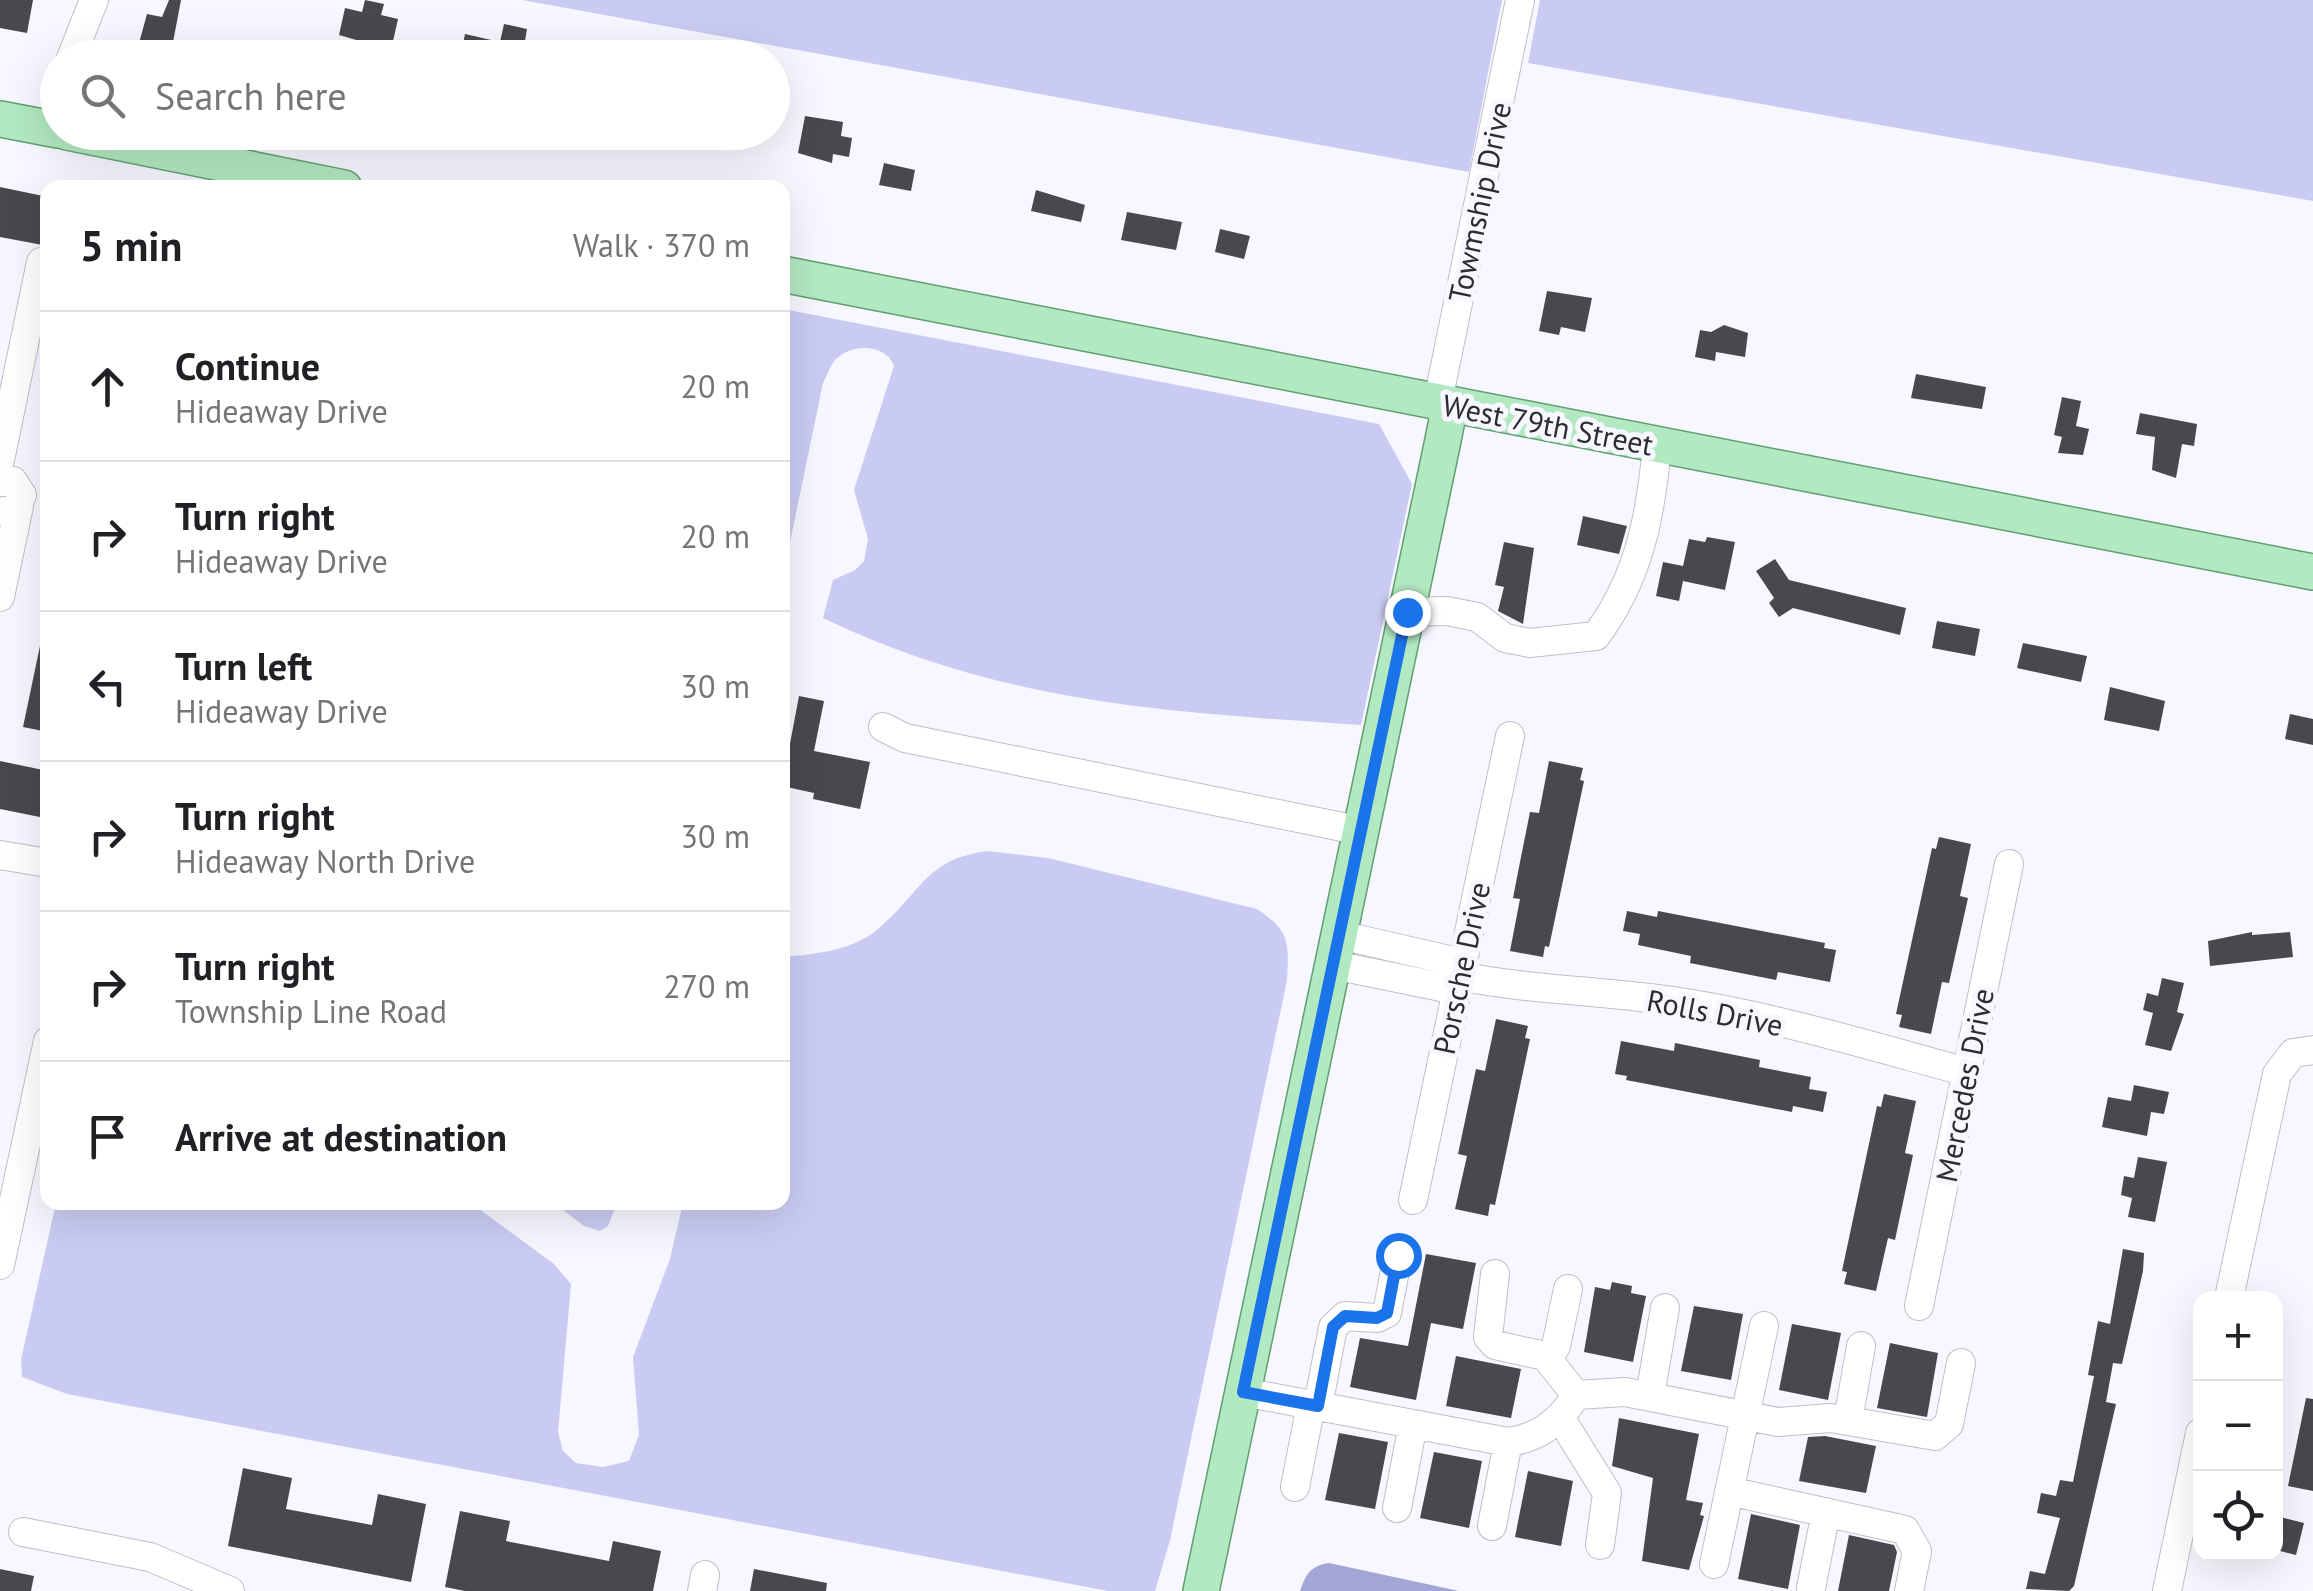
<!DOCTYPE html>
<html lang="en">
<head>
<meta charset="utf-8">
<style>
	body { margin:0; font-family:"PT Sans",sans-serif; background:#f2f2f2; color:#202124 }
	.controls { position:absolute; right:30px; bottom:30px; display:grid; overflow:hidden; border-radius:20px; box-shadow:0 10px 40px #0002 }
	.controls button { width:90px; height:90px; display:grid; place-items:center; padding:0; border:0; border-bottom:2px solid #e0e0e0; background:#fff; color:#202124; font:50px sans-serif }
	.stop { position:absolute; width:30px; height:30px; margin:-22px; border:8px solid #1a73e8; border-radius:50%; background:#fff }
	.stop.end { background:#1a73e8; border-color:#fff; box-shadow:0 2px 10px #0008 }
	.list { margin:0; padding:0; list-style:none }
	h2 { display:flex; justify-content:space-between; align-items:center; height:130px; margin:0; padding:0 40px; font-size:42px }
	h2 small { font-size:32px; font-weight:400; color:#757577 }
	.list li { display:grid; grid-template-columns:65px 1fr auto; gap:30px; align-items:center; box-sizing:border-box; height:150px; padding:0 40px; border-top:2px solid #e0e0e0 }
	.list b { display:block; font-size:38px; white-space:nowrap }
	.list p { margin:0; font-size:32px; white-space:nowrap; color:#757577 }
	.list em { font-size:32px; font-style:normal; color:#757577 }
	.icon { flex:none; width:55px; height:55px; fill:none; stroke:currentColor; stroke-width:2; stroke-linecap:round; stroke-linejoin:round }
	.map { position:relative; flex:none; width:2313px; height:1591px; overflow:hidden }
	.search { position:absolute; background:#fff; box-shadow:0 10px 40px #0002; left:40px; top:40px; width:750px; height:110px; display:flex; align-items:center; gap:25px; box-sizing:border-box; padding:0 35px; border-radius:55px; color:#757577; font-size:38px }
	.panel { position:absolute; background:#fff; box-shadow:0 10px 40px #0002; left:40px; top:180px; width:750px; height:1030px; border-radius:20px }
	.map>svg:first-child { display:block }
	.green { fill:#c9cbf2 }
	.water { fill:#a2a5d5 }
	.building { fill:#48494f }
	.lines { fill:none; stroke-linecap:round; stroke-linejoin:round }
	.minor-casing { stroke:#bfbfc7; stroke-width:30 }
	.major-casing { stroke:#629e72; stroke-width:38 }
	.minor { stroke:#fff; stroke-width:28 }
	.major { stroke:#b2e9c0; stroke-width:35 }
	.route { stroke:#1a73e8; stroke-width:12 }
	.labels { text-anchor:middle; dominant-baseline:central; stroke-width:10; stroke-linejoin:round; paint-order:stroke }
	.street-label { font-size:30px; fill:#2d2d30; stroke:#f6f7ff }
</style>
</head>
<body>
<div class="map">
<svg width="2313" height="1591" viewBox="0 0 2313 1591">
	<rect width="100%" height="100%" fill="#f6f7ff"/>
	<path class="green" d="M522,0H1502L1469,172Z
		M1540,0H2313V201L1528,63Z
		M783,309L1379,424L1412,484L1361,725C1166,712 1003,704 823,618L833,580L855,570L864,561L868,539L854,490L894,366C886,343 851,343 835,360C830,366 827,376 823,383L783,576Z
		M988,851L1048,858L1257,909C1290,931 1289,943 1287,980L1170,1540L1155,1591H1108L67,1394L22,1377L21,1360L56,1203H471L554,1264L571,1284L558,1432L563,1451L576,1463L603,1467L629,1461L639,1435L633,1357L670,1259L683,1203L782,1202L783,957C815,954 852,951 878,929C922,892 925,859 988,851Z
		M554,1203H617L608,1226L600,1231L584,1226Z"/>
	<path class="water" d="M1329,1563L1459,1591H1300C1306,1574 1310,1566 1329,1563Z"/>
	<path class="building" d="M0,0H33L27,33L0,28Z
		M169,0H181L170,58L136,54L147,14L162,17Z
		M365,0L384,4L381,15L398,19L391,50L339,35L345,8L362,12Z
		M504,24L527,29L524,47L541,51L540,58H460L465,34L500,42Z
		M805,116L843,122L841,136L852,138L849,157L833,154L832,163L798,153Z
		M884,163L915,170L911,191L879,185Z
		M0,187L48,197V246L0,237Z
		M1036,190L1085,205L1081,222L1031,211Z
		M1127,212L1182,222L1176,250L1121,240Z
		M1220,229L1250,236L1244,259L1215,252Z
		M1547,291L1592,298L1585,332L1561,327L1559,335L1539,331Z
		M1724,325L1748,333L1745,357L1716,352L1715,361L1695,357L1700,330L1711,332Z
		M1916,374L1986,387L1982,409L1911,398Z
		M2062,397L2081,401L2076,426L2089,429L2083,455L2058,453L2062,437L2054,435Z
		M2140,413L2197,424L2194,446L2182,444L2176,478L2152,470L2155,437L2136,434Z
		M1583,516L1627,526L1619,554L1577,545Z
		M1707,537L1735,542L1725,590L1683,581L1679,601L1656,596L1663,562L1683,566L1689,539L1705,542Z
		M1504,542L1534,548L1523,624L1498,611L1504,587L1495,585Z
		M1775,559L1789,580L1906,608L1900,635L1793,608L1779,617L1769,603L1774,598L1756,571Z
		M1937,621L1980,629L1975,656L1932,648Z
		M2023,643L2087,656L2081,682L2017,668Z
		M40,646H48V732L23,727Z
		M2110,687L2165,701L2159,731L2104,720Z
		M799,696L824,701L814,751L870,762L860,809L813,799L814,793L782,786Z
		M2290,714L2313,719V745L2285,739Z
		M0,761L48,771L40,817L0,809Z
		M1549,761L1583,768L1580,780L1584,781L1549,947L1545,946L1543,957L1510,951L1520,899L1513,898L1519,867L1530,812L1539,813Z
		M1939,837L1971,844L1960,896L1968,898L1949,983L1942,982L1931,1034L1899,1027L1902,1015L1896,1014L1932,848L1936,849Z
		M1627,911L1657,917L1658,911L1825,943L1824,948L1836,950L1830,982L1778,972L1776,980L1690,963L1691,956L1638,945L1640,934L1623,931Z
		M2252,932V935L2290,932L2293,957L2210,966L2208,941Z
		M2162,978L2184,983L2177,1012L2184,1014L2171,1051L2145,1045L2153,1013L2143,1010L2147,993L2158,996Z
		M1496,1019L1528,1026L1525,1038L1530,1039L1495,1205L1490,1204L1488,1216L1455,1209L1467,1156L1458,1154L1476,1069L1485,1071Z
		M1621,1041L1674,1051L1675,1043L1760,1060L1759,1067L1811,1077L1809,1089L1827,1092L1823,1112L1793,1106L1792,1112L1626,1080L1627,1076L1615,1074Z
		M2134,1085L2169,1092L2164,1114L2151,1112L2147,1136L2102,1127L2108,1097L2131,1101Z
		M1884,1094L1916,1101L1905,1153L1913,1155L1895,1240L1888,1238L1876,1291L1844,1284L1847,1272L1842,1271L1877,1106L1881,1107Z
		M2138,1157L2167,1162L2155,1222L2128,1217L2132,1198L2121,1195L2124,1176L2134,1178Z
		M2123,1249L2144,1253L2143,1271L2122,1364L2113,1363L2106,1402L2116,1404L2074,1586L2069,1591L2026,1589L2030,1571L2045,1574L2060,1518L2037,1513L2041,1493L2056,1496L2060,1480L2073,1482L2094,1376L2088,1375L2098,1321L2110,1324Z
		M1426,1254L1476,1263L1463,1329L1431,1323L1416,1400L1350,1387L1360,1338L1408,1346Z
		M1612,1282L1632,1286L1631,1293L1646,1296L1633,1362L1584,1352L1595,1287L1610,1290Z
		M1694,1306L1743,1314L1731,1380L1681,1371Z
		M1792,1324L1841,1333L1828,1400L1779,1390Z
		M1890,1343L1938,1353L1927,1417L1877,1408Z
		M1456,1356L1521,1369L1511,1418L1446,1406Z
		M2306,1398L2313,1399V1491L2288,1486Z
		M1619,1418L1699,1434L1686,1500L1703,1503L1700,1515L1704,1516L1689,1570L1642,1561L1653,1478L1612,1466Z
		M1339,1433L1388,1442L1375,1509L1325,1500Z
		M1825,1436L1876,1446L1866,1493L1799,1481L1808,1437Z
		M1434,1452L1482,1461L1469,1528L1420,1518Z
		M243,1468L292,1478L286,1509L372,1525L378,1494L426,1504L411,1582L228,1546Z
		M1528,1471L1573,1481L1561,1546L1515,1537Z
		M460,1511L510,1521L506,1541L609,1561L613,1541L661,1551L653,1591H465L445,1587Z
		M1751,1514L1800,1525L1788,1589L1738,1579Z
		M2276,1516L2304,1523L2296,1555L2276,1550Z
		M1849,1535L1894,1545L1897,1552L1889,1591H1838Z
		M0,1569L34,1576L31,1591H0Z
		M754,1569L827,1583L826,1591H750Z"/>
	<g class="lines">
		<g class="minor-casing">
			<path id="minor" d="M71,58L94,0
				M1444,404L1441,386L1520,0
				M0,460L41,262
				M0,482L13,481L22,495L16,508L4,511
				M0,597L19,506
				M1407,612L1447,611L1477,617L1505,638L1530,643L1596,636C1639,578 1651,516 1657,445
				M883,727L905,738L1362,831
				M0,855L48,863
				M1340,935L1462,963
				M1334,965L1456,990
				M1459,976C1520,988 1579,990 1640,997C1751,1009 1860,1043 1967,1072
				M1413,1200L1510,736
				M0,1265L48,1041
				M1495,1274L1488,1337L1495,1345L1545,1356L1576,1395
				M2229,1298L2277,1074L2293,1053L2313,1050
				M1919,1306L2009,864
				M1549,1358L1556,1346L1568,1289
				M1243,1392L1508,1442C1539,1438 1561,1421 1576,1395
				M1576,1395L1625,1392L1778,1422L1831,1418L1935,1436L1949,1424L1961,1363
				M1650,1396L1665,1308
				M1318,1406L1333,1327L1345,1316L1377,1318L1387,1313L1398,1255
				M1561,1419L1607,1493L1600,1545
				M1848,1420L1861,1346
				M1295,1487L1311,1405
				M1729,1491L1905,1530L1917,1551L1909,1591
				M1397,1508L1413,1424
				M1492,1526L1508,1442
				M23,1532L150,1557L230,1591
				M1714,1564L1764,1326
				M1811,1588L1826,1512
				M702,1591L705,1575
				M2167,1591L2200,1433"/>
		</g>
		<g class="major-casing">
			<path id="major" d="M0,119L58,130
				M67,132L344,188
				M782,274L2313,572
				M1201,1591L1442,445L1447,420L1444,404"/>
		</g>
		<use href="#minor" class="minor"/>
		<use href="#major" class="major"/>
	</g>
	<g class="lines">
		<path class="route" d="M1398,1255L1387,1313L1377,1318L1345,1316L1333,1327L1318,1406L1243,1392L1407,612"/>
	</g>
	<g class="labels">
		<g class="street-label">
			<text transform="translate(1479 202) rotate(-78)">Towmship Drive</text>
			<text transform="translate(1548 424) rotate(11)">West 79th Street</text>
			<text transform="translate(1461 968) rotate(-78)">Porsche Drive</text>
			<text transform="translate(1715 1012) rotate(11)">Rolls Drive</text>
			<text transform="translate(1964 1085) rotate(-79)">Mercedes Drive</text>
		</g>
	</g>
</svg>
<div class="controls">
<button>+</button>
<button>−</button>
<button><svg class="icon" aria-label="locate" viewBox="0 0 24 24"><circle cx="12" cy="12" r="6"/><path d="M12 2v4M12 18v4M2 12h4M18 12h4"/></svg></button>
</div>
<div class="stop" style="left:1398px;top:1255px"></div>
<div class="stop end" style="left:1407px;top:612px"></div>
<div class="search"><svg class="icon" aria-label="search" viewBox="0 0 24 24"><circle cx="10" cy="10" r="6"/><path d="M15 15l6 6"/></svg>Search here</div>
<section class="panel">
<h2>5 min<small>Walk · 370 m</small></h2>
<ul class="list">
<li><svg class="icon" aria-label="ahead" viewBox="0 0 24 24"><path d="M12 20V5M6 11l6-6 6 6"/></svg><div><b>Continue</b><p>Hideaway Drive</p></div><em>20 m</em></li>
<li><svg class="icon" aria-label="right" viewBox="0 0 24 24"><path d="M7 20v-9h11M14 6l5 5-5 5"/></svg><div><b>Turn right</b><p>Hideaway Drive</p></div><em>20 m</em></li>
<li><svg class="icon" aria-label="left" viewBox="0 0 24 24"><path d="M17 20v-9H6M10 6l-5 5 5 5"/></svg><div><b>Turn left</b><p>Hideaway Drive</p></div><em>30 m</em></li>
<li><svg class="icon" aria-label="right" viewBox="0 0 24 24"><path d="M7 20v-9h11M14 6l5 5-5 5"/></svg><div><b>Turn right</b><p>Hideaway North Drive</p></div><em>30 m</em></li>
<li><svg class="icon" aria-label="right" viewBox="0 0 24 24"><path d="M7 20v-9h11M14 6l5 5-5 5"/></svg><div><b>Turn right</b><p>Township Line Road</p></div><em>270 m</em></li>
<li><svg class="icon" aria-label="arrive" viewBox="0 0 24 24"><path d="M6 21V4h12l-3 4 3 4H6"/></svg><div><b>Arrive at destination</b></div></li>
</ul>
</section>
</div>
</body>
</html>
